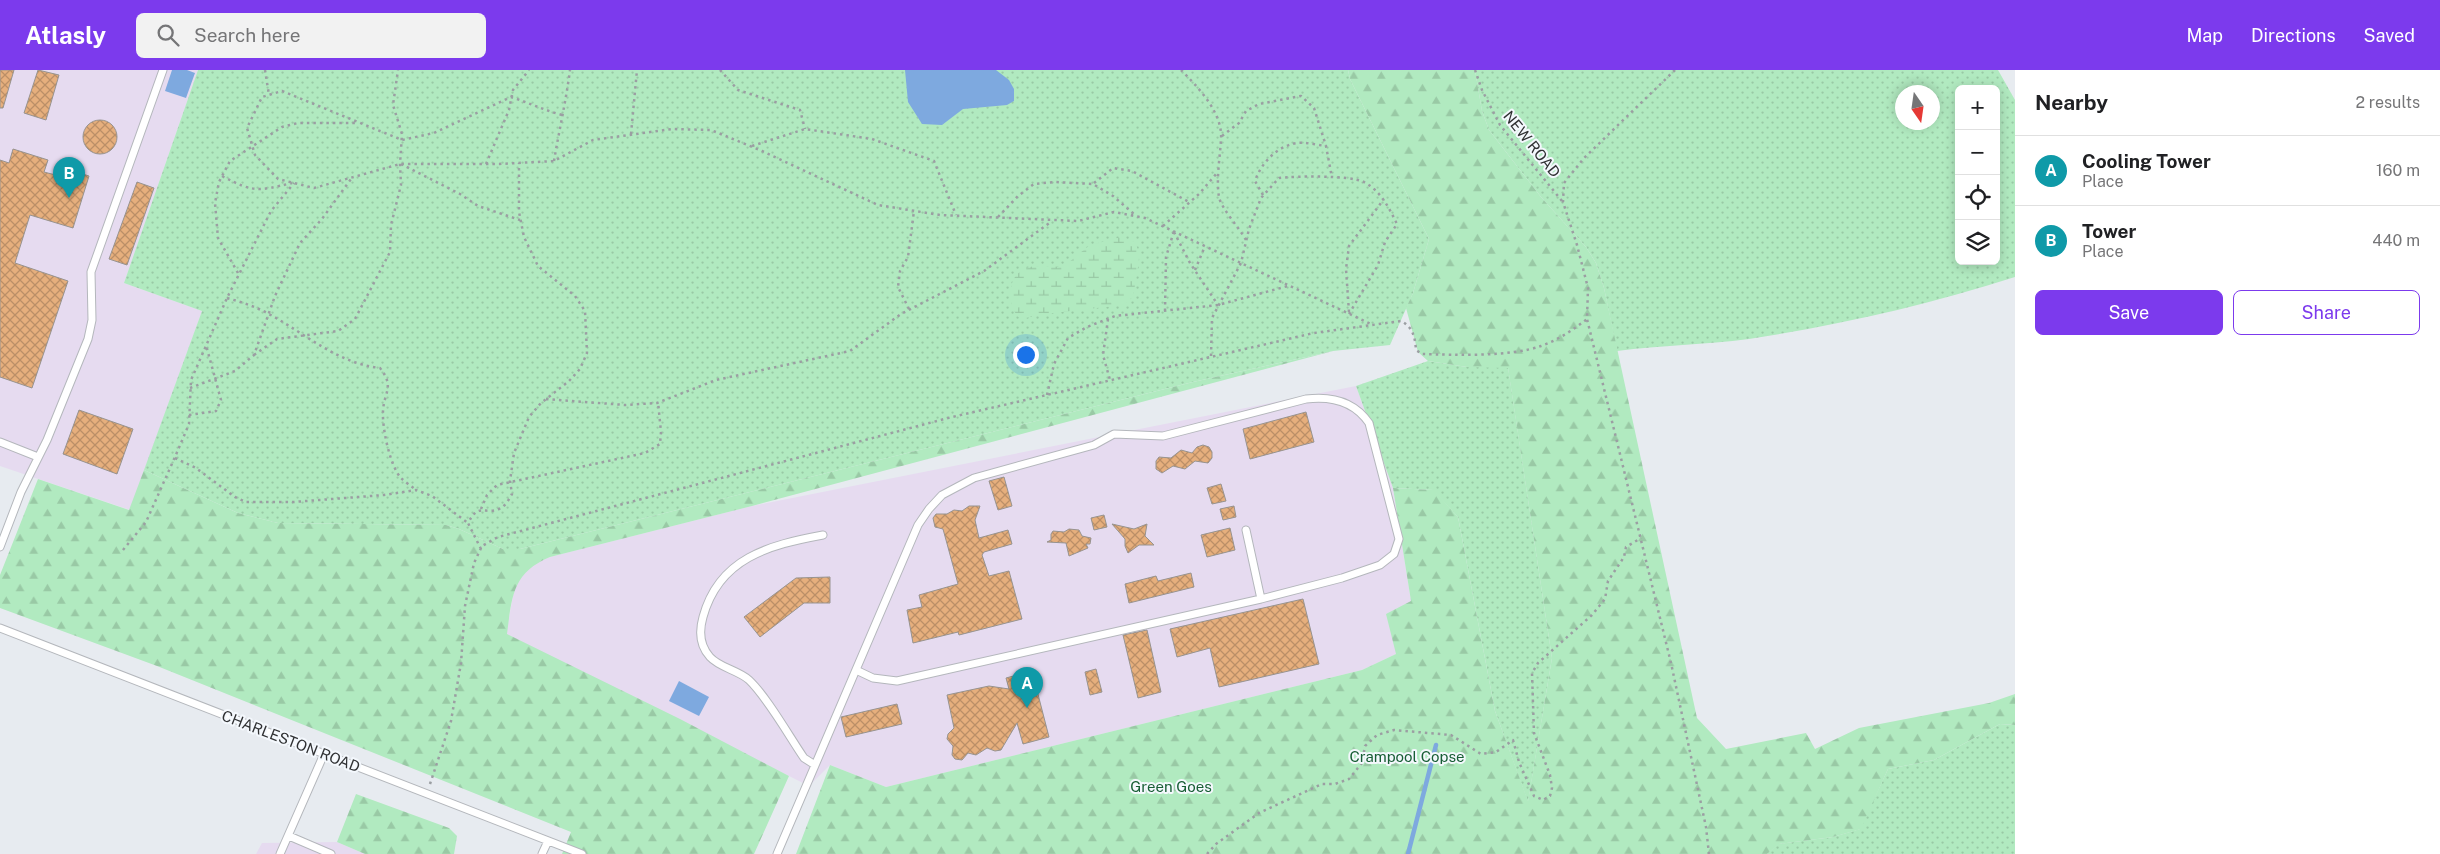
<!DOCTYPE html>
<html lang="en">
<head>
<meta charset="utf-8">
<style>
	body { margin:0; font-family:"Public Sans",sans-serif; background:#f2f2f2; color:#202124 }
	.controls { position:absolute; right:15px; top:15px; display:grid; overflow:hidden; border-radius:8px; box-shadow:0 2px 12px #0003 }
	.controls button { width:45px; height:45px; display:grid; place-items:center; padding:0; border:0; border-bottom:1px solid #e0e0e0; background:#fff; color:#202124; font:25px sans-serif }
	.compass { position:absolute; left:1895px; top:15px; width:45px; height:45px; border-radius:50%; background:#fff; box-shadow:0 2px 12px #0003; rotate:167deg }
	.you { position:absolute; left:1025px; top:284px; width:18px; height:18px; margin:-12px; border:4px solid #fff; border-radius:50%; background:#1a73e8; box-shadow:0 0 0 8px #1a73e833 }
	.badge { display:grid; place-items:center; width:32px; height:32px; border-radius:50%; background:#7c3aed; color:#fff; font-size:16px; font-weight:700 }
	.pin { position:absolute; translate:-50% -41px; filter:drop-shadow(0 1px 2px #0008) }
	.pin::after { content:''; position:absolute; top:26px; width:18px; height:15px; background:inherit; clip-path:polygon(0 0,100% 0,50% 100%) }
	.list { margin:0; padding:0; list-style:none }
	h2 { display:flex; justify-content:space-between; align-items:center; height:65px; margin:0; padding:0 20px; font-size:21px }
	h2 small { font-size:16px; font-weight:400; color:#757577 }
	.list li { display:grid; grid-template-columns:32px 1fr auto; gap:15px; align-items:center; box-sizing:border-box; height:70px; padding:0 20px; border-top:1px solid #e0e0e0 }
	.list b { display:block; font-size:19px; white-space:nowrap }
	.list p { margin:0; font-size:16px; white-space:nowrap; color:#757577 }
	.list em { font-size:16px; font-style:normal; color:#757577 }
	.actions { display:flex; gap:10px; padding:15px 20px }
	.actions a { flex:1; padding:11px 0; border:1px solid #7c3aed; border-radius:8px; text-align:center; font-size:18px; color:#7c3aed }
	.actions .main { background:#7c3aed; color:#fff }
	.icon { flex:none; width:28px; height:28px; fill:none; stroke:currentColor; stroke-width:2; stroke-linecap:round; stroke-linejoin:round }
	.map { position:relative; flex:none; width:2015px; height:784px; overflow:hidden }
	header { display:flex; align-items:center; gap:30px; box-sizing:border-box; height:70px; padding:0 25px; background:#7c3aed; color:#fff }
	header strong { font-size:24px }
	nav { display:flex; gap:28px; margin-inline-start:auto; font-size:18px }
	.search { width:350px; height:45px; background:#f2f2f2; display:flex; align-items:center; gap:12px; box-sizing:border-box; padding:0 18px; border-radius:8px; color:#757577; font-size:19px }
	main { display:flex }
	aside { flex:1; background:#fff }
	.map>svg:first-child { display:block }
	.industrial { fill:#e6dbf0 }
	.grass { fill:url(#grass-dots); fill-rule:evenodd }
	.forest { fill:url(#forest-firs) }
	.wetland { fill:url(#wetland-marsh) }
	.water { fill:#7ea9df }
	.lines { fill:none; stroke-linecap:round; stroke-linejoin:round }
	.stream { stroke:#7ea9df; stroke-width:4.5 }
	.building { fill:url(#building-cross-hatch); stroke:#97938f }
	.service-casing { stroke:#b4b7bc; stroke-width:9 }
	.path { stroke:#9b9ea2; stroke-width:2.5; stroke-dasharray:2.5 4; stroke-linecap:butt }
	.service { stroke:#fff; stroke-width:7 }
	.labels { text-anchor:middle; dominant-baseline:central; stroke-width:4; stroke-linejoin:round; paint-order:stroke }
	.street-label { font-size:15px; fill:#303133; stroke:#f4f8fd }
	.park-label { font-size:15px; fill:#175e34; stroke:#f4f8fd }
</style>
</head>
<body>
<header>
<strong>Atlasly</strong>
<div class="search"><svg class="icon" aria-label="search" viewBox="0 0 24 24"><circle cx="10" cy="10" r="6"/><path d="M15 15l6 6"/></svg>Search here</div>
<nav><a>Map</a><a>Directions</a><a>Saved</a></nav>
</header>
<main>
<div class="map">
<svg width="2015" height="784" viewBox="0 0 2015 784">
	<defs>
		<pattern id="grass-dots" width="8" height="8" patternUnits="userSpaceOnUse" patternTransform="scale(1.25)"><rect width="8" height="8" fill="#b1eac0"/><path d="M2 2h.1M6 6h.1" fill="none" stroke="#99c9a5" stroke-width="1.8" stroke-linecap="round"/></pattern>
		<pattern id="forest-firs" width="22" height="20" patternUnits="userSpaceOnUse" patternTransform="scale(1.25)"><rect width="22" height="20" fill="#b1eac0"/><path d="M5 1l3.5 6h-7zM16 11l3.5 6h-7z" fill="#99c9a5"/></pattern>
		<pattern id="wetland-marsh" width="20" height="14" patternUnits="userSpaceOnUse" patternTransform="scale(1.25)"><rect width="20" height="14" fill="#b1eac0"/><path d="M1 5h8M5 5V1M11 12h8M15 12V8" fill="none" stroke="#99c9a5"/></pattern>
		<pattern id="building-cross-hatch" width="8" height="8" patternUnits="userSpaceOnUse" patternTransform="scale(1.25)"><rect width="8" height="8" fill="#e6af7d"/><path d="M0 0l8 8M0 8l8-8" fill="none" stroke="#bb8f67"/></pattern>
	</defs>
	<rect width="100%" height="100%" fill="#e7ebf0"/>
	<path class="industrial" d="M0,0H198L124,213L202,241L130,440L0,396Z
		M1356,316L1393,418L1411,531L1396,584L1362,600L886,717L830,695L809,716L506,564L515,515L523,503L535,493L550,487L752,436Z
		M337,772L365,784H256L262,773Z"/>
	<path class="grass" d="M198,0H1348L1350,9L1429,169L1413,223L1390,275L1333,281L1193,312L520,479H503L459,459L446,455L278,453L238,443L144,400L202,241L124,213Z
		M1475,0H1998L2015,30V207C1928,235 1839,255 1749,269C1705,275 1661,275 1617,281L1604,218L1596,193L1586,177L1541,127L1489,60L1482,41ZM1959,19H1996V191H1959ZM1902,22H1932V52H1902Z
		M1428,291L1467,297H1508L1552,588L1528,732L1495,641L1458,447L1433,420L1393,418L1356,316Z
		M2000,654L2015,655V784H1767L1778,774L1833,767L1860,759L1888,699L1934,690Z"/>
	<path class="forest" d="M1348,0H1475L1482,41L1489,60L1541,127L1586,177L1596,193L1604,218L1697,648L1726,679L1806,663L1815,679L1859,658L1989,633L2015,624V655L2000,654L1934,690L1888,699L1861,759L1833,767L1779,774L1767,784H796L830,695L886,717L1362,600L1396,584L1386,544L1411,531L1393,418L1434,420L1458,447L1495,641L1528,731L1552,588L1508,298L1467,297L1428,291L1418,282L1406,238L1413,223L1429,169L1350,9Z
		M1333,281L752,436L550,487C512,503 512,527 507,564L680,649L789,706L754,784H562L571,762L157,596L0,538V505L38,409L129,440L144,400L238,443L278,453L446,455L459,459L503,479H520L1193,312Z
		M356,724L449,758L457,766L454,784H365L337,772Z"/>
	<path class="wetland" d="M1122,167L1135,172L1140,185L1133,227L1123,235L1044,244L1021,249C1006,238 1006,208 1024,199C1035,194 1051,197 1063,197L1090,175Z"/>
	<path class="water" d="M172,0H187L195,3L186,28L165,21Z
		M905,0H996L1009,10L1014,19V31L1007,35L963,39L942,55L922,54L908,32Z
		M679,611L709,627L699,646L669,631Z"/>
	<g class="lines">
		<path class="stream" d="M1408,784L1436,675"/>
	</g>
	<path class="building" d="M0,0H14L3,38H0Z
		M38,0L59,5L46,50L24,43Z
		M83 67a17 17 0 1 1 34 0a17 17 0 1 1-34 0Z
		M13,79L48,90L44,102L67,108L70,100L89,106L73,158L30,145L15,193L68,211L32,318L0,307V90L9,93Z
		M137,112L154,118L127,195L109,189Z
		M79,340L133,359L117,404L63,384Z
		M1306,342L1314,372L1250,389L1243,359Z
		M1203,375L1209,377L1212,382V388L1208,393L1195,391L1185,399L1173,396L1162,403L1156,399V391L1159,387L1171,388L1181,380L1192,383L1197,377Z
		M1004,407L1012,436L998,440L989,411Z
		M1221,414L1226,431L1212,434L1207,418Z
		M969,436H980L975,450L979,468L1008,460L1012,474L984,482L982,485L989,506L1009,501L1022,549L959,565L958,562L913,573L907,540L922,537L919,525L958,514L943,459L935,457L933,448L936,444H947L954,440L962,441Z
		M1234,436L1236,447L1223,450L1220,439Z
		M1104,445L1107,457L1094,460L1091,448Z
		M1112,454L1134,459L1147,454L1145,466L1154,475H1139L1128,483L1125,476V469Z
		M1230,458L1235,480L1207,487L1201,465Z
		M1069,459L1079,460L1082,466L1091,468L1090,474H1086L1088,478L1069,486L1066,473L1047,472L1051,470V464L1053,461L1064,462Z
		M1191,503L1194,517L1129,533L1125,514L1156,506L1158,511Z
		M830,507V533H804L760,567L744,547L796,508Z
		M1303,529L1319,594L1219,617L1210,578L1177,587L1170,559Z
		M1147,560L1161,622L1138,628L1123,565Z
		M1096,599L1102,622L1090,625L1085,602Z
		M1032,601L1049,667L1023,674L1017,653L1001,680L995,681L987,678L976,685L968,683L962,690L955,689L952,685L953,676L947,669L948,664L954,658L947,625L989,616L1009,619L1006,608Z
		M897,634L902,654L846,667L841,647Z"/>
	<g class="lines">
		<g class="service-casing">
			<path id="service" d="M0,372L38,387
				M1246,460L1261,529
				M0,477L21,422L47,370L88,269L92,250L91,202L163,0
				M0,558L582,784
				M815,695L804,688C789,666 767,627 749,610C738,600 720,598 710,587C700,576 699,561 703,547C719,488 769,475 823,465
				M289,766L331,784
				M280,784L324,684
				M542,784L548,771
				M777,784L918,455L929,439L942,425L974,408L1094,375L1114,364L1163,366L1306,329C1330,326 1354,331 1369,353L1399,469L1394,484L1380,495L1342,508L1261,529L897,611L873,608L856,600"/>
		</g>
		<path class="path" d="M265,0L269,25
			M720,0L738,20L800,40L805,59
			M1181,0C1198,17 1223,43 1221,69C1220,88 1216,108 1219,127C1221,138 1240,159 1246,170
			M1475,0L1482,20L1500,55L1562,131
			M1675,0L1584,88L1564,113L1563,132L1577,175L1588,218L1587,249L1671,593L1706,757L1709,784
			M562,45C544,40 529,33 511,27L434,63L402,70L282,21L262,27L247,58L255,85L278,109L314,118L400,94H499L554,91L593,70L672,59L711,60L762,81L878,135L940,145L1078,151L1114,142L1145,148L1371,254
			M631,64L637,0
			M1222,66L1239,53L1246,41L1259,34L1301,26L1314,38L1326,76
			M752,76L805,59L872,69L934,91L956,145
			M554,91C559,61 566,31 570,0
			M401,94L460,124L478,136L520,150
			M486,94L509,40L513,20L529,0
			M222,106C254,123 258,121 292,113
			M1094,113L1113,98L1132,101L1189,132
			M1263,125L1255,111C1261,93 1278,75 1298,73C1306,72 1317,75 1326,76L1332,108
			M998,147L1018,126L1034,114L1054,112L1093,114L1113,126L1135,145
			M1163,156L1199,124L1217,103
			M1174,162L1190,193L1218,235
			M1195,200L1205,176
			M238,203L218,168L215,133L219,112L230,91L282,57L298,53H358
			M227,228C241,232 254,236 267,243C305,263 336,293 380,298C395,317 384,322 383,341C382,358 390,396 401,408C405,412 411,416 416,420
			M909,239L898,217L900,201L908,187L914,141
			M1165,241L1166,187L1174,161
			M1349,242L1346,199L1349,176L1384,129
			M1108,249L1103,285L1110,310
			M254,285L277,269L338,261L355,249L390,182L391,155L401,115L400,94L402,64L393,35L398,0
			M1211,286L1212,248L1241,193L1249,159L1261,128L1279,108C1296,106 1349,105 1364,112C1381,121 1389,138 1397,154L1385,172L1378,195L1349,244
			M190,318L235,301L254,285L275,226L300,173L322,149L351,109
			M1047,325L1054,294L1068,268L1087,257L1115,246L1218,235L1288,216
			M546,329L625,335L657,333L716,310L850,281L901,244L984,201L1052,151
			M189,345L216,341L221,330L206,275
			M175,388L196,398L235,427L246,432H293L384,425L416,420L432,426L468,453
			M481,439L487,425L497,415L645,383L660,374L661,362L658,332
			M481,479L468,453C479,432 484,445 499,439C505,437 509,429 512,424L510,411L514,383L529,347L541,333L569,311L580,299L587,283L585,241L575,226L538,196L524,167L519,142V93
			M123,480L146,452L175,387L189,354L191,310L227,228L271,141L294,113
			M430,714L451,651L461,593L465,536L474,493L482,476L498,467L952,347L1314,263L1401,251C1413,257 1415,267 1416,280L1422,284C1455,285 1510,287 1541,276C1558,270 1573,260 1587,249
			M1207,784L1216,774L1259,743L1322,714H1335L1349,709L1362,693L1365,676L1377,665L1394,660L1451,665L1481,684L1496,682L1513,670L1519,692L1534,726L1543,730L1550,726L1552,718L1550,705L1534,663L1532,603L1538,593L1592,545L1605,529L1608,511L1624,487L1626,477L1641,468"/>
		<use href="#service" class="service"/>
	</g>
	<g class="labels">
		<g class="street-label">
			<text transform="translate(1532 74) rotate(51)">NEW ROAD</text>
			<text transform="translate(291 671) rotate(21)">CHARLESTON ROAD</text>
		</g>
		<g class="park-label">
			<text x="1407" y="686">Crampool Copse</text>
			<text x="1171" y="716">Green Goes</text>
		</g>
	</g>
</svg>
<div class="controls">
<button>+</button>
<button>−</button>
<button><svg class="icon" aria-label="locate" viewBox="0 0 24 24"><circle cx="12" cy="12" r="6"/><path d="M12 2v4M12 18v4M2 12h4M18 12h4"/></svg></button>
<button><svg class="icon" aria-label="layers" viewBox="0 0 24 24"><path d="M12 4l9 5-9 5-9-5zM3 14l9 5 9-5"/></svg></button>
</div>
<svg class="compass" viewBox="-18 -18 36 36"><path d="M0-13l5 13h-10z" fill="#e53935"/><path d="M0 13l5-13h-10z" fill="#757577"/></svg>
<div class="you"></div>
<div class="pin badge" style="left:1027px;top:638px;background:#0f9aa8">A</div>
<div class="pin badge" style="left:69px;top:128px;background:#0f9aa8">B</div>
</div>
<aside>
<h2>Nearby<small>2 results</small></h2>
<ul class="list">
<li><span class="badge" style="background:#0f9aa8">A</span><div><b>Cooling Tower</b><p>Place</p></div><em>160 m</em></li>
<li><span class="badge" style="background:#0f9aa8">B</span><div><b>Tower</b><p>Place</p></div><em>440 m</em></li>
</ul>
<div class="actions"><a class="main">Save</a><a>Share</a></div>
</aside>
</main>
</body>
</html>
